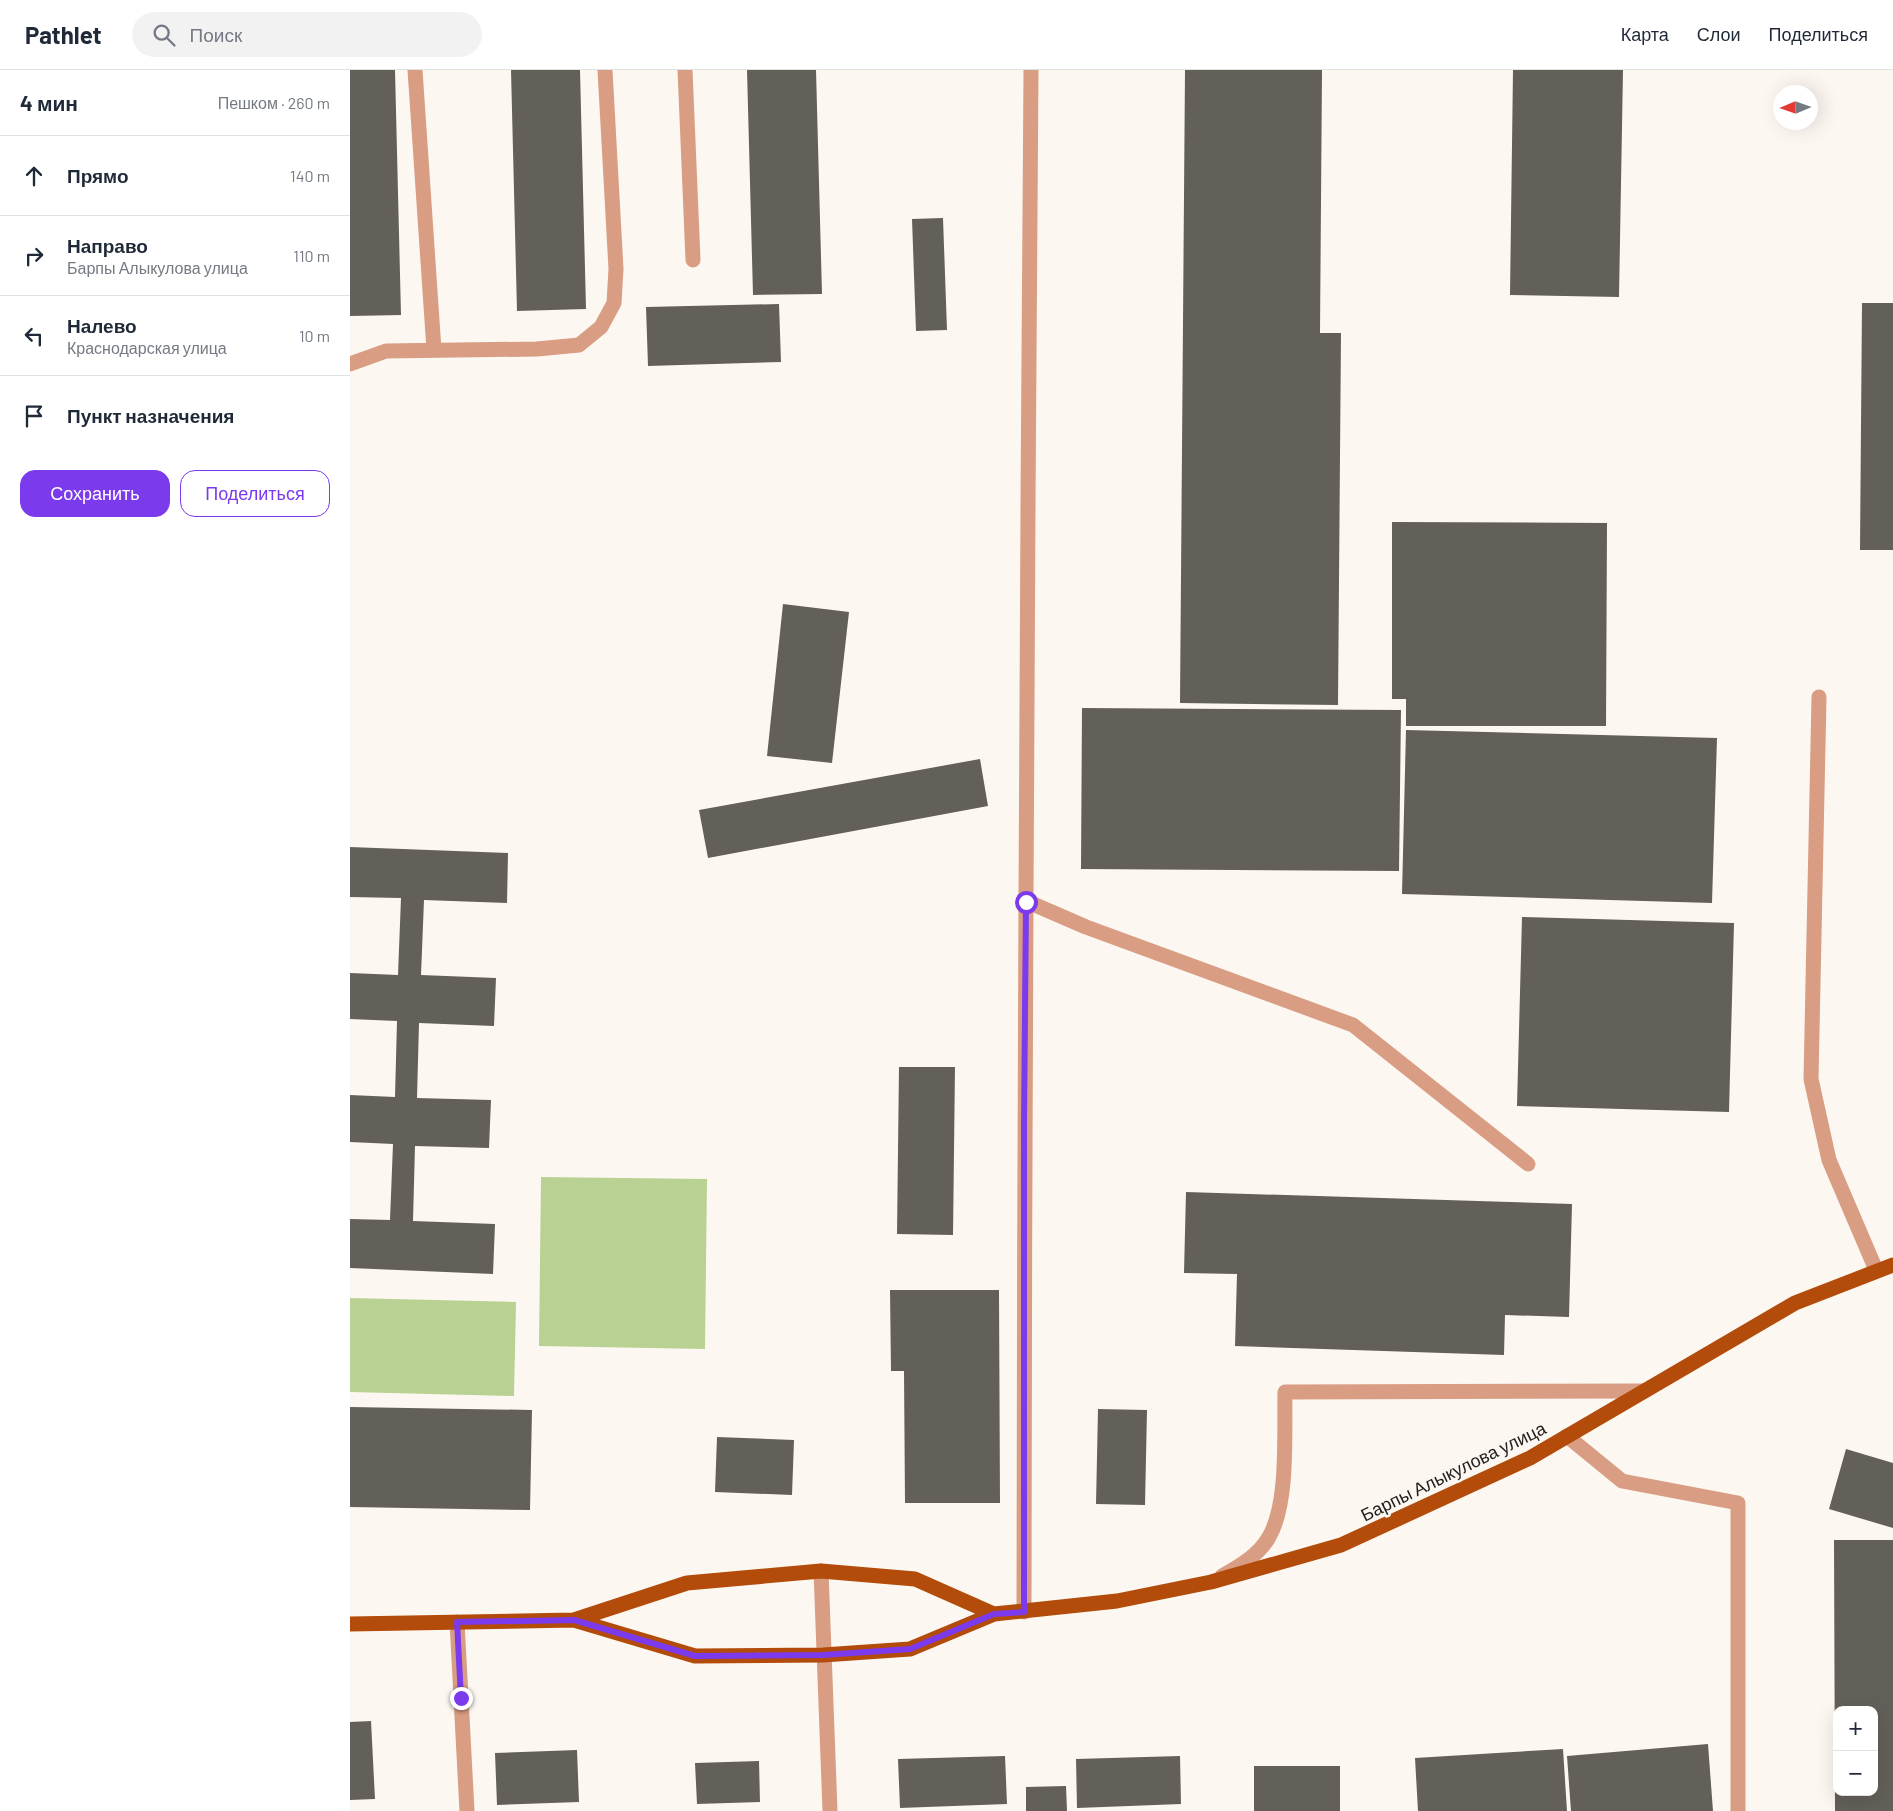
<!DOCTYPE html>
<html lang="ru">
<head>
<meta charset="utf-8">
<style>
	body { margin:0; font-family:Barlow,sans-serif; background:#f2f2f3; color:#1f2937 }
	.controls { position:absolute; right:15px; bottom:15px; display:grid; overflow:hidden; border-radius:10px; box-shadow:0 5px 20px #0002 }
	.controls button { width:45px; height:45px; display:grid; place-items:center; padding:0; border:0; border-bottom:1px solid #e0e1e3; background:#fff; color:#1f2937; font:25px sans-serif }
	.compass { position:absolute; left:1423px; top:15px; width:45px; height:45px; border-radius:50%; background:#fff; box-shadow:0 5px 20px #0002; rotate:268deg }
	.stop { position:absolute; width:15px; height:15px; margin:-11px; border:4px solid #7c3aed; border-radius:50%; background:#fff }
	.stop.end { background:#7c3aed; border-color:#fff; box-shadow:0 1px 5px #0008 }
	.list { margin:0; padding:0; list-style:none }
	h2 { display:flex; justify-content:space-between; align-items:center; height:65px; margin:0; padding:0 20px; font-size:21px }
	h2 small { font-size:16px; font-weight:400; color:#747a83 }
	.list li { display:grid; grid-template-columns:32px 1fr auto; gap:15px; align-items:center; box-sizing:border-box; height:80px; padding:0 20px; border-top:1px solid #e0e1e3 }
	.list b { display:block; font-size:19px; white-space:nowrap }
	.list p { margin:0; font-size:16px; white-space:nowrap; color:#747a83 }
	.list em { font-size:16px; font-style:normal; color:#747a83 }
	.actions { display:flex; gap:10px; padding:15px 20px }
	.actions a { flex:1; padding:11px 0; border:1px solid #7c3aed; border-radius:15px; text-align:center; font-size:18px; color:#7c3aed }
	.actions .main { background:#7c3aed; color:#fff }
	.icon { flex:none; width:28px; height:28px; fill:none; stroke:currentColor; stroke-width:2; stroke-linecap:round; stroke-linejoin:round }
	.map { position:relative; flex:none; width:1543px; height:1741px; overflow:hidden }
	header { display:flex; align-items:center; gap:30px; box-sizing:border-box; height:70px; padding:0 25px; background:#fff; border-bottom:1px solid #e0e1e3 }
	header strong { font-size:24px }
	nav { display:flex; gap:28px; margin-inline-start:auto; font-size:18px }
	.search { width:350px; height:45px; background:#f2f2f3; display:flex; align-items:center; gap:12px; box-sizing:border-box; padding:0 18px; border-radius:28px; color:#747a83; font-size:19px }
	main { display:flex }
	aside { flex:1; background:#fff }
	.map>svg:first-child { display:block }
	.green { fill:#b9d193 }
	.building { fill:#635f59; fill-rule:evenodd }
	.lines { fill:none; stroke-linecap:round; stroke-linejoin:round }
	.lane { stroke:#d99d83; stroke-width:15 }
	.street { stroke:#d99d83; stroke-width:15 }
	.primary { stroke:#b34b0a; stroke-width:15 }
	.route { stroke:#7c3aed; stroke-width:6 }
	.labels { text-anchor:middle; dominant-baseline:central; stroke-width:5; stroke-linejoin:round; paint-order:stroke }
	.street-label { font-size:18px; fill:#211f1d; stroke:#fcf8f1 }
</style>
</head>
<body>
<header>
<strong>Pathlet</strong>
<div class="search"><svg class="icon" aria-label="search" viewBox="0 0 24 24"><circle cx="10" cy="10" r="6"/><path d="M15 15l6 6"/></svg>Поиск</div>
<nav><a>Карта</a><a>Слои</a><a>Поделиться</a></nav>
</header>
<main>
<aside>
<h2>4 мин<small>Пешком · 260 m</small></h2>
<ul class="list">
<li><svg class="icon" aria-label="ahead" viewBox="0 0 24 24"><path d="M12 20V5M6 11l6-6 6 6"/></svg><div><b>Прямо</b></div><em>140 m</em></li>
<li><svg class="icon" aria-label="right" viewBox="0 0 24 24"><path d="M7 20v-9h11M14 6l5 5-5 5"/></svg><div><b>Направо</b><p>Барпы Алыкулова улица</p></div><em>110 m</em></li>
<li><svg class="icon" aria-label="left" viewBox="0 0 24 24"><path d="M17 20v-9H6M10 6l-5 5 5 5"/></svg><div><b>Налево</b><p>Краснодарская улица</p></div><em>10 m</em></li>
<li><svg class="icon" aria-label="arrive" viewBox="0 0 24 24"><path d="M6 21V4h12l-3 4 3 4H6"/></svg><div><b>Пункт назначения</b></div></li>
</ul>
<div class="actions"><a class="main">Сохранить</a><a>Поделиться</a></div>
</aside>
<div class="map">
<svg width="1543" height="1741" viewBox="0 0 1543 1741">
	<rect width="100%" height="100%" fill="#fcf8f1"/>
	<path class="green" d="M191,1107L357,1109L355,1279L189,1276Z
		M0,1228L166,1232L164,1326L0,1322Z"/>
	<path class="building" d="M0,0H45L51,245L0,246Z
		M161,0H230L236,239L167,241Z
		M397,0H466L472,224L403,225Z
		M835,0H972L970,263H991L988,635L830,633Z
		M1163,0H1273L1269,227L1160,225Z
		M593,148L597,260L566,261L562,149Z
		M1512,233H1543V480H1510Z
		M429,234L431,292L298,296L296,237Z
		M1042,452L1257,453L1256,656H1056V629H1042Z
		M433,534L499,542L482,693L417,686Z
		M732,638L1051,640L1049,801L731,799Z
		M1056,660L1367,668L1362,833L1052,824Z
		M630,689L638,736L358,788L349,740Z
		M0,777L158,783L157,833L74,830L71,905L146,908L144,956L69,953L67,1028L141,1030L139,1078L65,1076L63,1151L145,1154L143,1204L0,1198V1149L40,1150L43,1074L0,1072V1025L45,1027L47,951L0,949V903L48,905L51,828L0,827Z
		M1172,847L1384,853L1379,1042L1167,1036Z
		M549,997H605L603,1165L547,1164Z
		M836,1122L1222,1134L1219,1247L1155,1245L1154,1285L885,1276L887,1204L834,1203Z
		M540,1220H649L650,1433H555L554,1301H541Z
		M0,1337L182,1340L180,1440L0,1437Z
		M748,1339L797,1340L795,1435L746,1434Z
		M367,1367L444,1370L442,1425L365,1422Z
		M1496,1379L1543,1393V1458L1479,1439Z
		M1484,1470H1543V1741H1485ZM1487,1640H1524V1722H1487Z
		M21,1651L25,1729L0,1730V1652Z
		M1358,1674L1363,1741H1221L1217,1686Z
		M1213,1679L1217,1741H1068L1065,1688Z
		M227,1680L229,1732L147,1735L145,1683Z
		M655,1686L657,1734L550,1738L548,1689Z
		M830,1686L831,1734L727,1738L726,1689Z
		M409,1691L410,1732L347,1734L345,1693Z
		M904,1696H990V1741H904Z
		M716,1716L717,1741H676V1717Z"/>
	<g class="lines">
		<path class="lane" d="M1469,627L1461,1009L1479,1090L1526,1200
			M676,831L736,857L1003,955L1178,1094
			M471,1501L480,1741
			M872,1506C890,1496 909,1485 919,1467C939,1433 934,1362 935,1322L1294,1321
			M674,1542C674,1304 675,1067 676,829C678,553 678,276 681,0"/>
		<path class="street" d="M65,0L84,280
			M335,0L343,190
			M0,294L36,281L187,279L229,275L251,257L264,233L266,199L255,0
			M1217,1366L1272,1411L1388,1433V1741
			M107,1552L117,1741"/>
		<path class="primary" d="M224,1550L345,1586L473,1585L560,1579L644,1544L767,1531L861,1512L991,1475L1180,1388L1445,1233L1543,1195
			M0,1554L224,1550L337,1513L471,1501L565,1509L644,1544"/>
	</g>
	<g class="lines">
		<path class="route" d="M111,1628L107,1552L224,1550L345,1586L473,1585L560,1579L644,1544L674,1542V1053L676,832"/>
	</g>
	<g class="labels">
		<g class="street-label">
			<text transform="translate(1103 1401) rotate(-26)">Барпы Алыкулова улица</text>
		</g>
	</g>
</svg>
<div class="controls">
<button>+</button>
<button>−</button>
</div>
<svg class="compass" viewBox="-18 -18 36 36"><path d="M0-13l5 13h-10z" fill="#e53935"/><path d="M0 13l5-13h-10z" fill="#747a83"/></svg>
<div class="stop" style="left:676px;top:832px"></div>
<div class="stop end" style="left:111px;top:1628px"></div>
</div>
</main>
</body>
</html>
